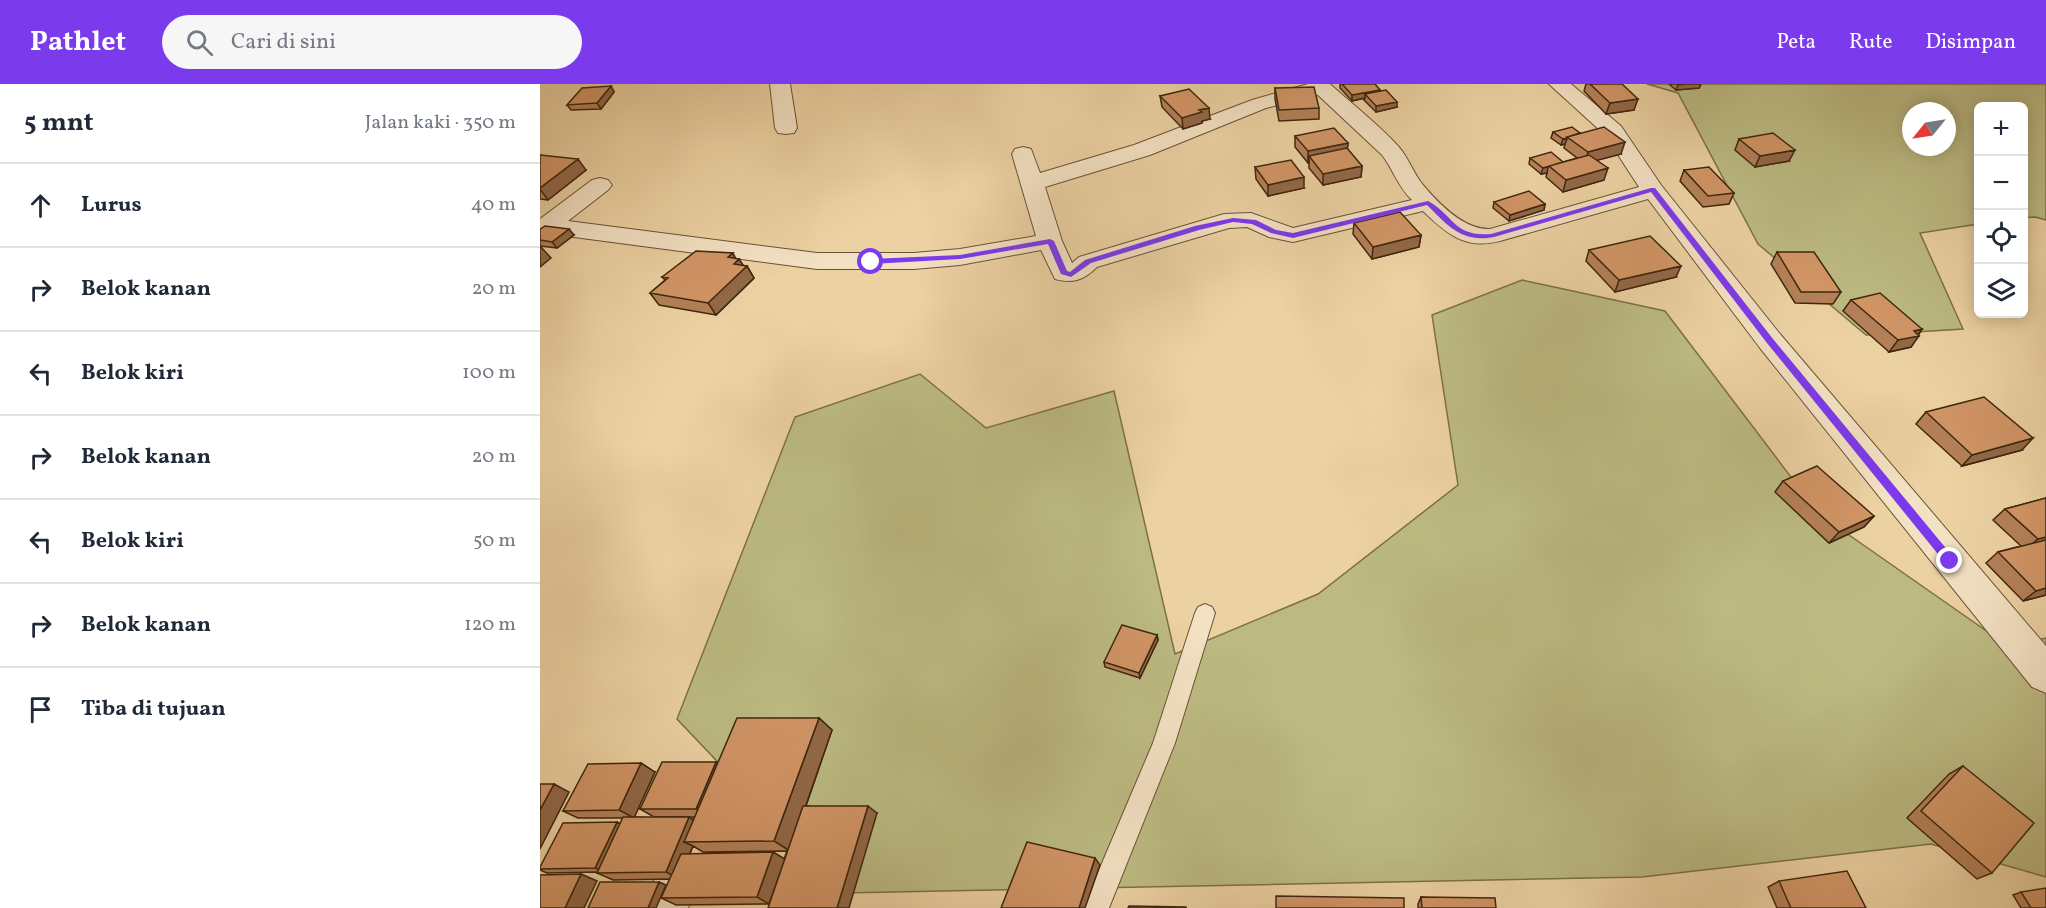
<!DOCTYPE html>
<html lang="id">
<head>
<meta charset="utf-8">
<style>
	body { margin:0; font-family:Vollkorn,serif; background:#f6f6f7; color:#1f2937 }
	.controls { position:absolute; right:18px; top:18px; display:grid; overflow:hidden; border-radius:9px; box-shadow:0 3px 15px #0003 }
	.controls button { width:54px; height:54px; display:grid; place-items:center; padding:0; border:0; border-bottom:2px solid #e0e1e3; background:#fff; color:#1f2937; font:30px sans-serif }
	.compass { position:absolute; left:1362px; top:18px; width:54px; height:54px; border-radius:50%; background:#fff; box-shadow:0 3px 15px #0003; rotate:240deg }
	.stop { position:absolute; width:18px; height:18px; margin:-14px; border:4px solid #7c3aed; border-radius:50%; background:#fff }
	.stop.end { background:#7c3aed; border-color:#fff; box-shadow:0 2px 6px #0008 }
	.list { margin:0; padding:0; list-style:none }
	h2 { display:flex; justify-content:space-between; align-items:center; height:78px; margin:0; padding:0 24px; font-size:26px }
	h2 small { font-size:20px; font-weight:400; color:#747a83 }
	.list li { display:grid; grid-template-columns:39px 1fr auto; gap:18px; align-items:center; box-sizing:border-box; height:84px; padding:0 24px; border-top:2px solid #e0e1e3 }
	.list b { display:block; font-size:22px; white-space:nowrap }
	.list em { font-size:20px; font-style:normal; color:#747a83 }
	.icon { flex:none; width:33px; height:33px; fill:none; stroke:currentColor; stroke-width:2; stroke-linecap:round; stroke-linejoin:round }
	.map { position:relative; flex:none; width:1506px; height:824px; overflow:hidden }
	header { display:flex; align-items:center; gap:36px; box-sizing:border-box; height:84px; padding:0 30px; background:#7c3aed; color:#fff }
	header strong { font-size:28px }
	nav { display:flex; gap:33px; margin-inline-start:auto; font-size:21px }
	.search { width:420px; height:54px; background:#f6f6f7; display:flex; align-items:center; gap:15px; box-sizing:border-box; padding:0 21px; border-radius:33px; color:#747a83; font-size:22px }
	main { display:flex }
	aside { flex:1; background:#fff }
	.map>svg:first-child { display:block }
	.green { fill:#bcba82; stroke:#7d7048; stroke-width:1.5; fill-rule:evenodd }
	.lines { fill:none; stroke-linecap:round; stroke-linejoin:round }
	.service-casing { stroke:#6a5233; stroke-width:2 }
	.minor-casing { stroke:#6a5233; stroke-width:2 }
	.service { fill:#f3e1c3; fill-rule:evenodd }
	.minor { fill:#f3e1c3; fill-rule:evenodd }
	.wall { fill:#b48058; stroke:#3e270e; stroke-width:1.5; fill-rule:evenodd }
	.shaded-wall { fill:#926847; stroke:#3e270e; stroke-width:1.5 }
	.building { fill:#d19566; stroke:#3e270e; stroke-width:1.5 }
	.route { fill:#7c3aed }
</style>
</head>
<body>
<header>
<strong>Pathlet</strong>
<div class="search"><svg class="icon" aria-label="search" viewBox="0 0 24 24"><circle cx="10" cy="10" r="6"/><path d="M15 15l6 6"/></svg>Cari di sini</div>
<nav><a>Peta</a><a>Rute</a><a>Disimpan</a></nav>
</header>
<main>
<aside>
<h2>5 mnt<small>Jalan kaki · 350 m</small></h2>
<ul class="list">
<li><svg class="icon" aria-label="ahead" viewBox="0 0 24 24"><path d="M12 20V5M6 11l6-6 6 6"/></svg><div><b>Lurus</b></div><em>40 m</em></li>
<li><svg class="icon" aria-label="right" viewBox="0 0 24 24"><path d="M7 20v-9h11M14 6l5 5-5 5"/></svg><div><b>Belok kanan</b></div><em>20 m</em></li>
<li><svg class="icon" aria-label="left" viewBox="0 0 24 24"><path d="M17 20v-9H6M10 6l-5 5 5 5"/></svg><div><b>Belok kiri</b></div><em>100 m</em></li>
<li><svg class="icon" aria-label="right" viewBox="0 0 24 24"><path d="M7 20v-9h11M14 6l5 5-5 5"/></svg><div><b>Belok kanan</b></div><em>20 m</em></li>
<li><svg class="icon" aria-label="left" viewBox="0 0 24 24"><path d="M17 20v-9H6M10 6l-5 5 5 5"/></svg><div><b>Belok kiri</b></div><em>50 m</em></li>
<li><svg class="icon" aria-label="right" viewBox="0 0 24 24"><path d="M7 20v-9h11M14 6l5 5-5 5"/></svg><div><b>Belok kanan</b></div><em>120 m</em></li>
<li><svg class="icon" aria-label="arrive" viewBox="0 0 24 24"><path d="M6 21V4h12l-3 4 3 4H6"/></svg><div><b>Tiba di tujuan</b></div></li>
</ul>
</aside>
<div class="map">
<svg width="1506" height="824" viewBox="0 0 1506 824">
	<rect width="100%" height="100%" fill="#ecd1a2"/>
	<filter id="stains"><feTurbulence type="fractalNoise" baseFrequency=".00333" numOctaves="4"/><feColorMatrix values="0 0 0 0 .2 0 0 0 0 .09 0 0 0 0 .02 0 0 0 .5 -.17"/></filter>
	<radialGradient id="worn" r=".72"><stop offset=".6" stop-color="#630" stop-opacity="0"/><stop offset="1" stop-color="#630" stop-opacity=".3"/></radialGradient>
	<path class="green" d="M1107,0H1506V136L1495,133L1484,134V22H1438V140L1380,149L1423,245L1326,251L1218,160L1138,9ZM1371,27H1407V63H1371Z
		M982,196L1125,227L1279,430L1468,562L1506,554V793L1391,760L1102,793L302,809L137,635L255,333L380,290L446,344L574,307L635,570L778,510L918,401L892,231Z"/>
	<g class="lines">
		<g class="service-casing">
			<path id="service" d="M665,520L672,523L675,529L635,659L569,824H543L613,659L655,529L658,523Z"/>
		</g>
		<g class="minor-casing">
			<path id="minor" d="M230,0H250L257,44L254,49L246,50L238,49L235,44Z
				M768,0H790C812,20 838,40 858,62C869,74 873,89 883,101C899,120 924,146 950,145L1099,103L1065,51L1009,0H1031L1081,42L1121,101L1240,250L1506,562V609L1492,603L1220,264L1108,115L960,157C925,166 907,150 883,127L753,158L729,153L707,143L689,144L557,183C544,196 533,200 515,195L501,166L420,181L374,185H277L11,150L0,154V135L52,96L60,94L68,96L72,101L68,106L28,137L277,169H374L420,165L496,152L472,70L475,65L483,63L491,65L500,89L594,61L712,16ZM778,11L842,71C853,85 858,103 872,116L753,144L711,129L684,130L539,173L532,179L522,157L505,103L610,71L726,24Z
				M136,776L152,783L159,799L148,824H102L120,783Z"/>
		</g>
		<use href="#service" class="service"/>
		<use href="#minor" class="minor"/>
	</g>
	<path class="wall" d="M800,0H835L840,7L857,23L836,28L824,16L825,14L812,17L800,4Z
		M1046,0H1082L1094,26L1066,30L1044,7Z
		M1129,0H1161L1159,4L1136,6Z
		M71,2L74,8L61,25L31,26L27,21Z
		M735,4L779,24V35L739,37L735,15Z
		M620,12L670,35L662,37V39L643,45L622,23Z
		M1013,48L1040,49L1081,70L1057,76L1064,96L1023,108L1006,93L1007,89L1001,90L989,80L990,74L1023,78L1037,74L1024,64L1025,60L1021,61L1011,54Z
		M755,52L808,59L807,65L822,82L821,93L783,101L769,84V79H768L755,63Z
		M1199,55L1249,77L1215,83L1195,66Z
		M0,71L46,86L8,116L0,115Z
		M715,83L764,104L728,112L716,95Z
		M1144,86L1194,109L1189,120L1163,123L1140,97Z
		M954,118L1005,120L1004,126L969,137L953,124Z
		M814,139L881,151L879,163L832,175L813,150Z
		M0,145L34,151L17,164L0,162Z
		M1049,166L1136,193L1075,208L1046,177Z
		M1237,168L1301,208L1293,220L1255,219L1231,180Z
		M196,175H199L203,182H207L214,194L176,231L119,221L110,209L125,196L122,193Z
		M1311,216L1382,245L1371,263L1349,268L1303,227Z
		M1386,328L1482,366L1422,382L1376,340Z
		M1243,397L1334,432L1324,443L1289,459L1235,408Z
		M1506,414V511L1483,517L1446,479L1458,468L1481,462L1453,436L1465,425Z
		M617,551L618,556L600,594L565,583L564,578Z
		M279,634L292,646L266,722L337,729L229,820L136,821L121,814L130,795L73,796L57,789L58,788L7,789L0,786V783L80,740L83,734H38L23,727L115,688L94,733L154,736L155,733H114L100,725L176,678L178,679ZM153,762L163,768L247,767L244,775L233,768L150,770Z
		M1423,682L1452,789L1437,795L1367,734L1409,690Z
		M1239,797L1326,824H1237L1228,803Z
		M1481,808L1506,824H1481L1473,811Z
		M881,813L956,824H878V820Z"/>
	<path class="shaded-wall" d="M1145,0H1161L1159,4L1136,6L1138,1Z
		M71,2L74,8L61,25L57,19Z
		M840,6V11L825,10V14L812,17V11Z
		M1098,15L1094,26L1066,30L1070,19Z
		M857,18V23L836,28V22Z
		M669,24L670,35L662,37V39L643,45L642,34L659,26Z
		M1023,55H1027L1025,60L1021,61Z
		M1085,58L1081,70L1044,80L1048,68Z
		M808,59L807,70L769,72V79H768V67Z
		M1255,66L1249,77L1215,83L1220,72Z
		M38,75L46,86L8,116L0,105V104Z
		M822,82L821,93L783,101V90Z
		M1008,83L1007,89L1001,90L1003,84Z
		M1068,84L1064,96L1023,108L1026,96Z
		M764,93V104L728,112V101Z
		M1005,120L1004,126L969,137L970,131Z
		M29,145L34,151L17,164L12,158Z
		M881,151L879,163L832,175L833,163Z
		M1,163L11,174L0,183V164Z
		M193,169L197,177L199,175L205,184L207,182L214,194L176,231L168,219L188,173Z
		M1141,182L1136,193L1075,208L1079,196Z
		M1382,245L1377,252H1379L1371,263L1349,268L1358,256L1374,247Z
		M1493,354L1482,366L1422,382L1432,371Z
		M1334,432L1324,443L1289,459L1299,448Z
		M1506,453V460L1485,466L1498,455Z
		M1506,504V511L1483,517L1496,507Z
		M617,551L618,556L600,594L599,589Z
		M279,634L292,646L250,767L234,757Z
		M176,678L187,686L168,733L156,725Z
		M101,679L115,688L94,734L79,726Z
		M14,700L29,708L0,765V726Z
		M328,722L337,729L309,824H297Z
		M149,733L162,741L144,758L153,762L139,795L126,788Z
		M77,738L84,742L63,788L55,784Z
		M233,768L245,775L229,820L217,813Z
		M555,774L560,781L545,824H539Z
		M41,790L57,797L44,824H25Z
		M119,798L126,801L116,824H108Z"/>
	<path class="building" d="M802,0H835L840,6L812,11Z
		M1050,0H1082L1098,15L1070,19Z
		M71,2L57,19L27,21L42,4Z
		M774,3L779,24L739,26L735,4Z
		M649,5L669,24L659,26L662,28L642,34L620,12Z
		M846,6L857,18L836,22L825,10Z
		M1032,43L1040,49L1027,53V54L1023,55L1013,48Z
		M1064,43L1085,58L1048,68L1027,53Z
		M794,44L808,59L768,67L755,52Z
		M1233,49L1255,66L1220,72L1199,55Z
		M807,64L822,82L783,90L769,72Z
		M1011,68L1023,78L1003,84L990,74Z
		M0,71L38,75L0,104Z
		M1049,71L1068,84L1026,96L1009,82Z
		M751,76L764,93L728,101L715,83Z
		M1169,83L1194,109L1168,112L1144,86Z
		M989,107L1005,120L970,131L954,118Z
		M860,128L881,151L833,163L814,139Z
		M5,142L29,145L12,158L0,156V145Z
		M1110,152L1141,182L1079,196L1049,166Z
		M156,167L193,169L188,173L199,175L194,180L207,182L168,219L110,209L128,194L122,193Z
		M1237,168H1274L1301,208H1261Z
		M1340,209L1382,245L1374,247L1379,252L1358,256L1311,216Z
		M1444,313L1493,354L1432,371L1386,328Z
		M1277,382L1334,432L1299,448L1243,397Z
		M1506,414V453L1498,455L1465,425Z
		M1506,456V504L1496,507L1458,468Z
		M582,541L617,551L599,589L564,578Z
		M197,634H279L234,757L144,758Z
		M122,678H176L156,725H100Z
		M101,679L79,726L23,727L48,680Z
		M1423,682L1494,739L1452,789L1381,727Z
		M0,700H14L0,726Z
		M263,722H328L297,824H228Z
		M83,733H149L126,788L57,789Z
		M77,738L55,784L0,785V783L23,739Z
		M487,758L555,774L539,824H461Z
		M233,768L217,813L121,814L141,770Z
		M1307,787L1326,824H1251L1239,797Z
		M41,790L25,824H0V791Z
		M60,798H119L108,824H48Z
		M1506,804V824H1491L1481,808Z
		M736,812L864,814V824H736Z
		M881,813L955,814L956,824H882Z
		M589,822L646,823V824H588Z"/>
	<path class="route" d="M1111,104H1115L1233,255L1414,474V480H1406L1227,259L1111,108L954,153C922,159 908,142 887,121L753,154L731,149L712,140L693,138L659,146L551,179L531,193L521,190L508,160L420,175L331,180L328,178L331,175L420,171L510,155L514,157L527,187L530,188L545,176L655,142L693,134L716,136L736,146L753,149L888,117C914,131 913,153 951,150Z"/>
	<rect width="100%" height="100%" filter="url(#stains)"/>
	<rect width="100%" height="100%" fill="url(#worn)"/>
</svg>
<div class="controls">
<button>+</button>
<button>−</button>
<button><svg class="icon" aria-label="locate" viewBox="0 0 24 24"><circle cx="12" cy="12" r="6"/><path d="M12 2v4M12 18v4M2 12h4M18 12h4"/></svg></button>
<button><svg class="icon" aria-label="layers" viewBox="0 0 24 24"><path d="M12 4l9 5-9 5-9-5zM3 14l9 5 9-5"/></svg></button>
</div>
<svg class="compass" viewBox="-18 -18 36 36"><path d="M0-13l5 13h-10z" fill="#e53935"/><path d="M0 13l5-13h-10z" fill="#747a83"/></svg>
<div class="stop" style="left:331px;top:178px"></div>
<div class="stop end" style="left:1410px;top:477px"></div>
</div>
</main>
</body>
</html>
